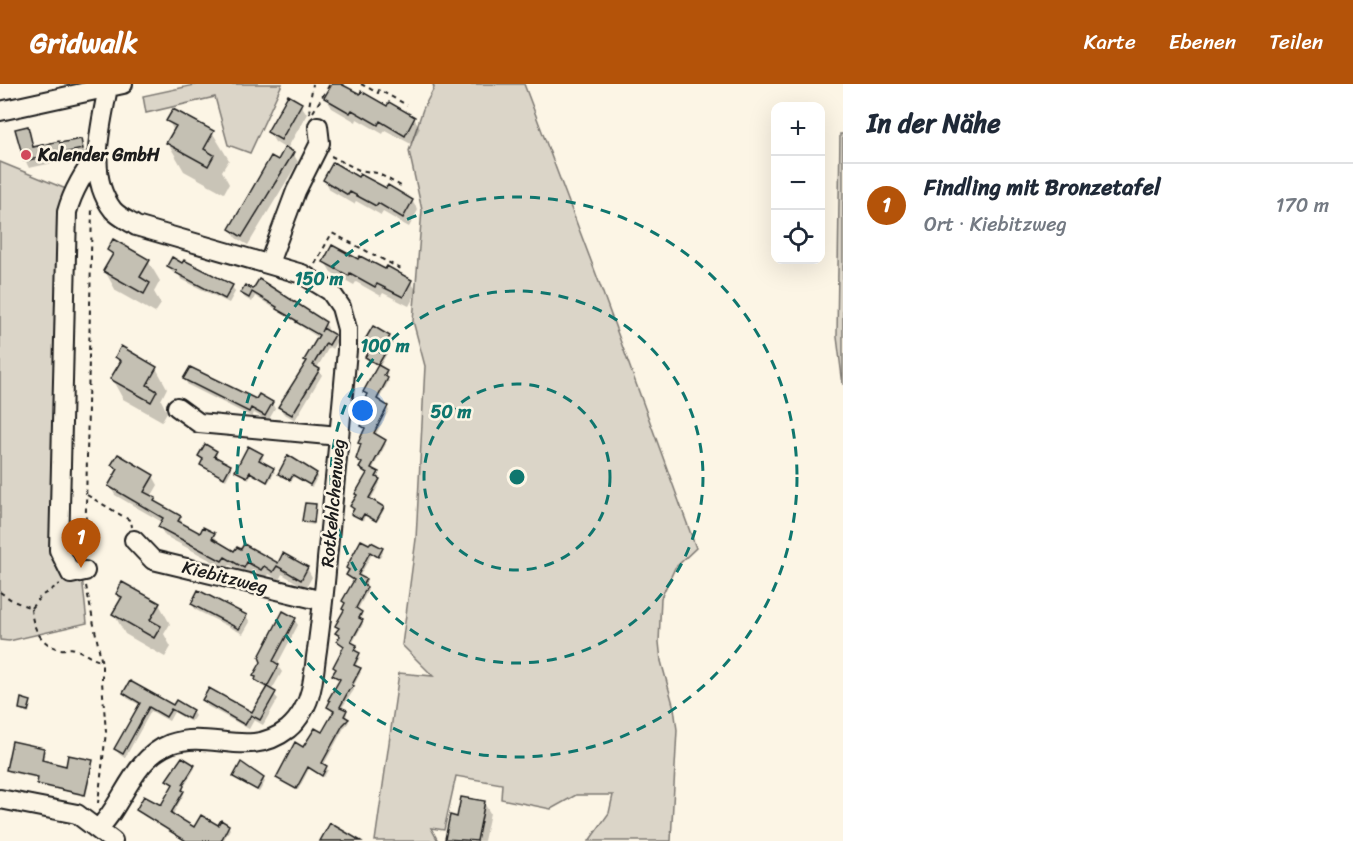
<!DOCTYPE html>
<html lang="de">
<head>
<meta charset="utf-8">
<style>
	body { margin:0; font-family:Sriracha,sans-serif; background:#f6f6f7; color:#1f2937 }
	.controls { position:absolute; right:18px; top:18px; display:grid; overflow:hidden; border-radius:12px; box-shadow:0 6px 24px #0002 }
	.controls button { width:54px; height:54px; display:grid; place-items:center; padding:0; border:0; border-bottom:2px solid #e0e1e3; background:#fff; color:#1f2937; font:30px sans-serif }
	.you { position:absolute; left:363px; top:327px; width:21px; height:21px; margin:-15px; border:4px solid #fff; border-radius:50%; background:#1a73e8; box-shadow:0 0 0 9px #1a73e833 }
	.badge { display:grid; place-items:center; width:39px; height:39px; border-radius:50%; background:#b45309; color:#fff; font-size:20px; font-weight:700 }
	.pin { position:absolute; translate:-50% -50px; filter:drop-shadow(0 2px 3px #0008) }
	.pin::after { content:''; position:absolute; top:32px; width:21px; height:18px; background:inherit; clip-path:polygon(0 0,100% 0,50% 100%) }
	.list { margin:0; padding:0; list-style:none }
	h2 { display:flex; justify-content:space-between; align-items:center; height:78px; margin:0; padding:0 24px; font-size:26px }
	h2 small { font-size:20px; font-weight:400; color:#747a83 }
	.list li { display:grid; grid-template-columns:39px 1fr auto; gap:18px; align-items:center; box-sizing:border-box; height:84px; padding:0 24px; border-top:2px solid #e0e1e3 }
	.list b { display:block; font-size:22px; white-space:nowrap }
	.list p { margin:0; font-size:20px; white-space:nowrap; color:#747a83 }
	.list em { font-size:20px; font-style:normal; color:#747a83 }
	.icon { flex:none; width:33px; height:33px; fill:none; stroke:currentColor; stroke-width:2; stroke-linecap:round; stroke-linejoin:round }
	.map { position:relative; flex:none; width:843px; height:757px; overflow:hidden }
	header { display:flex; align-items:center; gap:36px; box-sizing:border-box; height:84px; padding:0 30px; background:#b45309; color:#fff }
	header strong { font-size:28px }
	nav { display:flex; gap:33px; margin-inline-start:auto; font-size:21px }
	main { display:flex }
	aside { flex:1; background:#fff }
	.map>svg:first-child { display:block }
	.green { fill:#dbd5c8; stroke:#7c7872; stroke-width:1.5 }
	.shadow { fill:#0003 }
	.building { fill:#c4c0b3; stroke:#1c1c1c; stroke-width:1.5 }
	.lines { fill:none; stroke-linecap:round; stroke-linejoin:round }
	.minor-casing { stroke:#1c1c1c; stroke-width:22 }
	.path { stroke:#1c1c1c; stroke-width:2; stroke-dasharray:4.5 4.5; stroke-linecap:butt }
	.minor { stroke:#fcf5e5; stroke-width:18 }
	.ring { fill:none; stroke:#0f766e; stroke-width:3; stroke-dasharray:10 8 }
	.poi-dot { fill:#d1495b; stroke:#fcf5e5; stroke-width:2 }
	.labels { text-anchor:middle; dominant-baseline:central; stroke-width:5; stroke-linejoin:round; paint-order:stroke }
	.poi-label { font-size:18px; font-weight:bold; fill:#1c1c1c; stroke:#fcf5e5; text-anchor:start }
	.street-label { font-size:18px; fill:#1c1c1c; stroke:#fcf5e5 }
	.centre { fill:#0f766e; stroke:#fcf5e5; stroke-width:3 }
	.ring-label { font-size:18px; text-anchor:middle; font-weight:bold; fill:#0f766e; stroke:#fcf5e5; stroke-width:5; stroke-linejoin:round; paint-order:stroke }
</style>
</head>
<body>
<header>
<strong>Gridwalk</strong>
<nav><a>Karte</a><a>Ebenen</a><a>Teilen</a></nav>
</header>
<main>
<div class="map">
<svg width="843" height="757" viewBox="0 0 843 757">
	<rect width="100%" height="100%" fill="#fcf5e5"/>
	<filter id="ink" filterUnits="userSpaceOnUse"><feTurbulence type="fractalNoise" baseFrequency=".0167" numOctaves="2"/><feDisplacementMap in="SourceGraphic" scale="12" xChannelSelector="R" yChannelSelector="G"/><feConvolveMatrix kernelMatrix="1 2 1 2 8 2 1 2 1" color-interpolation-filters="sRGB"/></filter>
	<g filter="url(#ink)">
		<path class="green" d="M199,0H282L250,69L228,61L215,13L146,29L143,12Z
			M433,0H524L596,190L696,464L675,484L661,514L659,558L661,577L674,624L677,646L671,757H589L609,729L613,711H576L551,725L501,715L502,700L456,692L444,746L431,744L438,757H375L399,589L433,592L402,561L416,455L425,282L413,237L422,126L409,67L423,25L434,4Z
			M840,50H843V301L837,253Z
			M0,78L71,107L55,468L82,492L87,539L9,557L0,556Z"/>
		<path class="shadow" d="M334,0L414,34L420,44L411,60L385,46L383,50L357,35L356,38L332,24L326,14Z
			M301,21L307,30L287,65L293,69L298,78L248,161L236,154L231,145L286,65L275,58L269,48Z
			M168,36L212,48L229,76L222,87L229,100L224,109L184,87L168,59L174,47Z
			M27,44L34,64L80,56L86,72L29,84L25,76Z
			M359,95L412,117L418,126L409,143L383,128L381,131L356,117L354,120L330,106L325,96Z
			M109,166L148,177L160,197L154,208L161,220L155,229L116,207L105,187L112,173Z
			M325,178L386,187L387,184L411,198L417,207L409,222L383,209L381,212L356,198L354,201L331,188Z
			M169,182L232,202L235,208L229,219L181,195L179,191L172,188Z
			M245,203L325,239L328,244L326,248L333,252L337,257L332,265L329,263L317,284L322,291L295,336L283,329L280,323L308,279L306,276L319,254L300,242L325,256L326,253L298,238V239L255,212L252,218L245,214L242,209Z
			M388,253L390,256L388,259L391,263L379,283L386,287L388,290L385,294L389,297L378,317L389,326L375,352L386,360L372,386L377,389L379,391L377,395L380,399L370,417L384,426L377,438L365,432L363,437L355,432L353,430L355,426L352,422L368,390L362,387L361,384L363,380L358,375L361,361L359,359L366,346L362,342L366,336L359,330L368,312L365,308L379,282L368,276L366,273L372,265L365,259Z
			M116,273L156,284L167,304L161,316L167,328L162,337L123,315L112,295L120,280Z
			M184,295L256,317L272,319L275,325L268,337L254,329L252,333L188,301Z
			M216,368L217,371L215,374L232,385L226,396L202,381L204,376L200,372Z
			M262,371L263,374L261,379L275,388L268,399L251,390L249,395L238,389L236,387Z
			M113,381L153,392L158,401L151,413L158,421L179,433L185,443L200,451H214L220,460L235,469L279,481L307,484L312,493L306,504L282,490L279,496L269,490L267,494L252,486L249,492L230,481L227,485L165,452L160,443L162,438L115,411L110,402L117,389Z
			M280,390H316L318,392L312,403L294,393L291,398Z
			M315,421L316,424L314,441L306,440L304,437Z
			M362,458L382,465L383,468L380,474L372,470L359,493L365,496L367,499L364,503L368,506L357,527L362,532L360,536L363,540L352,560L357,565L355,568L360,573L355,583L361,588L353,603L354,606L341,625L346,628L347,630L345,634L349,638L344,644L323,682L328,686L324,693L309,685L298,706L278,694L304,665L323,650L334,629L328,623L341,596L334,591L336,586L334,583L345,563L339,557L341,553L337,549L340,545L337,542L345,527L346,521L344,517L355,497L348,491L347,484Z
			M117,510L159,520L170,540L164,550L171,563L165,573L125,550L114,530L121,517Z
			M192,520L246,532L250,538L243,550L196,526Z
			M294,535L298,541L277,581L282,588L271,607L278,615L263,641L254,636L249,645L207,622L204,616L253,630L267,605L260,601L255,592L262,578Z
			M125,609L192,627L195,632L191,638L174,628L169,637L151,627L125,674L119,670L116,665L140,621L127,614Z
			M30,618L31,621L29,629L22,627L20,624Z
			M43,665L45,668L43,678L67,684L92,678L93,680L86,712L40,702V695L9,688L7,686Z
			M194,682L195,684L184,703V710L172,732L195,745L228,742L230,745L223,757H186L138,726L161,723L174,702L168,696Z
			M235,693L263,695L265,698L259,708Z
			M484,719L490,729L484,757H448L447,755L458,735Z"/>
		<path class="building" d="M332,0H341L360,10L361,7L387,22L389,18L415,33L405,52L380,37L378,41L352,26L350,29L324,14Z
			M288,11L302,19L281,56L267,48Z
			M173,25L214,47L204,65L214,71L208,82L166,59L176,42L166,37Z
			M28,42L33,63L59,57L60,59L81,55L83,65L24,77L15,45Z
			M285,63L294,68L242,153L229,145L271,72L278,76Z
			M333,78L358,93L360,90L386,104L388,101L413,116L403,134L378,119L376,122L350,108L348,111L323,96Z
			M113,155L150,176L140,193L150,199L144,210L103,187L113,170L107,166Z
			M332,161L358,175L360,172L385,185L387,182L412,196L403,213L377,200L375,203L350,189L349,192L323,178Z
			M172,173L182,179L184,176L233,201L225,215L176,189L177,187L167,182Z
			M259,195L326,238L321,248L323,244L335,251L329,261L326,259L313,281L320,285L292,331L278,323L307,277L304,276L319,251L296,238L297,237L276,225L277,223L252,208L249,214L240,209L245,201L253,205Z
			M373,242L390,252L387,257L391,259L378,281L365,273L371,263L363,259Z
			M121,262L157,283L147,301L157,307L151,318L110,295L121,277L115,273Z
			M378,281L387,286L384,291L388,294L377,315L388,322L374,349L386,356L371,384L379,388L376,393L380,395L369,414L384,423L376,437L364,430L361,435L351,430L354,425L350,422L357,411L355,410L367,389L359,384L362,379L356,375L361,360L358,359L365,344L361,342L365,334L358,330L367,310L363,308Z
			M190,283L256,315L259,310L273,318L265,332L251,324L249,328L183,295Z
			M205,360L217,367L214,372L231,381L224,394L200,381L203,375L198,372Z
			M248,362L263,370L259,376L274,384L267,398L250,388L247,393L235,387Z
			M118,370L154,391L144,408L156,414L154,417L181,432L178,437L200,449L203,443L215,449L212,454L234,467L237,463L241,465L244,460L278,479L283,469L308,483L301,496L277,482L273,488L264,482L261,486L247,478L244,484L225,473L222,477L158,443L163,434L108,402L118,385L111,381Z
			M288,371L317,389L310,401L293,391L290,396L278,390Z
			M305,419L316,420L314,439L302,437Z
			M361,456L369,460L371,458L383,464L378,473L370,468L358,491L366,495L363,500L367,503L356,524L362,528L359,534L363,536L351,558L357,561L354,566L360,569L354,581L361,584L352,601L354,602L349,606L340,623L347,626L344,632L349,635L343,641L322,679L327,682L322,692L308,683L296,705L276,694L295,658L303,663L315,644L322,648L334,627L327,623L330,617L328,616L340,595L332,591L336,585L333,583L344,562L337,557L340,552L335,549L339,544L335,542L344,526L342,525L345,519L342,517L354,496L346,491L349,486L346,484Z
			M122,498L160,519L150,536L161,542L154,554L112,530L122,513L116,510Z
			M198,506L247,531L239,545L191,520Z
			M283,527L296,534L273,577L279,581L267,603L276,608L260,636L251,631L245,641L202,616L209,604L252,628L267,603L255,596L256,593L253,592L261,578L259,573Z
			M130,597L173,621L176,616L193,626L189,635L171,625L166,633L149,623L123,670L114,665L140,619L123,609Z
			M21,614L31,617L28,627L19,625Z
			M12,657L44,664L42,676L66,682L68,671L93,676L85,711L37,700L38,693L6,686Z
			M182,673L195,681L183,700L184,702L182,706L184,707L171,729L194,743L201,731L218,741L221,736L229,741L221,757H186L136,726L144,712L161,721L173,700L166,696Z
			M241,678L264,694L257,706L233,693Z
			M461,713L485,717L477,757L445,755L450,731L457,733Z
			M330,739L361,757H320Z"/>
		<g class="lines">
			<g class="minor-casing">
				<path id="minor" d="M0,27L123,0
					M269,179L296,107L320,59L318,42
					M177,323L199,339L339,352
					M134,456L153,476L323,517
					M85,487L71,490L59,466L67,128C73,106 84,89 97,71
					M0,715L77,730L113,757
					M98,745C124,720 132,675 170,660C211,645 248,676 288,645C299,636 308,620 311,606C314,593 315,579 317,566C321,535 325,505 327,475C334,405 341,336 347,266V245L341,223L330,207L302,190L136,142C129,137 119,133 113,126C86,92 101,43 108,3"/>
			</g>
			<path class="path" d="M361,0L378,9L379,6L407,21
				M313,28L330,0
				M310,29L309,23L313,0
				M331,72L359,86L377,89L403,103
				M315,180L332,149L403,186
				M87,411L131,437L132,443
				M85,473L92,122
				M86,502L102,580V598L106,648L98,719
				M0,508L13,517L31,524C32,542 40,561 60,565C65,566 70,563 75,565C84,568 90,575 101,577
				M31,524L41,512L60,500"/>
			<use href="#minor" class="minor"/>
		</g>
	</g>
	<g class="ring">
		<circle cx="517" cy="393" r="93"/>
		<circle cx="517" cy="393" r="186"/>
		<circle cx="517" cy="393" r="280"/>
	</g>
	<circle class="poi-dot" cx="26" cy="71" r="6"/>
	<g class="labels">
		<g class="poi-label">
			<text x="38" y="71">Kalender GmbH</text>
		</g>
		<g class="street-label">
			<text transform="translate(333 419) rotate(-85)">Rotkehlchenweg</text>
			<text transform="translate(225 493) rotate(14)">Kiebitzweg</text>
		</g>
	</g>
	<circle cx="517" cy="393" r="9" class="centre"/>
	<g class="ring-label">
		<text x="319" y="201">150 m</text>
		<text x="385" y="268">100 m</text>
		<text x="451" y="334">50 m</text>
	</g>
</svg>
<div class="controls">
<button>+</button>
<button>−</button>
<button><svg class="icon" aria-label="locate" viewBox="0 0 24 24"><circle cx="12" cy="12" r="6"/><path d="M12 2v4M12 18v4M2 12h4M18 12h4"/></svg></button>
</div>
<div class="you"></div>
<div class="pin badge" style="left:81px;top:484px">1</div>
</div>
<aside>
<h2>In der Nähe<small></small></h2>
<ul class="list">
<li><span class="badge">1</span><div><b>Findling mit Bronzetafel</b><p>Ort · Kiebitzweg</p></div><em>170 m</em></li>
</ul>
</aside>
</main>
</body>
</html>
